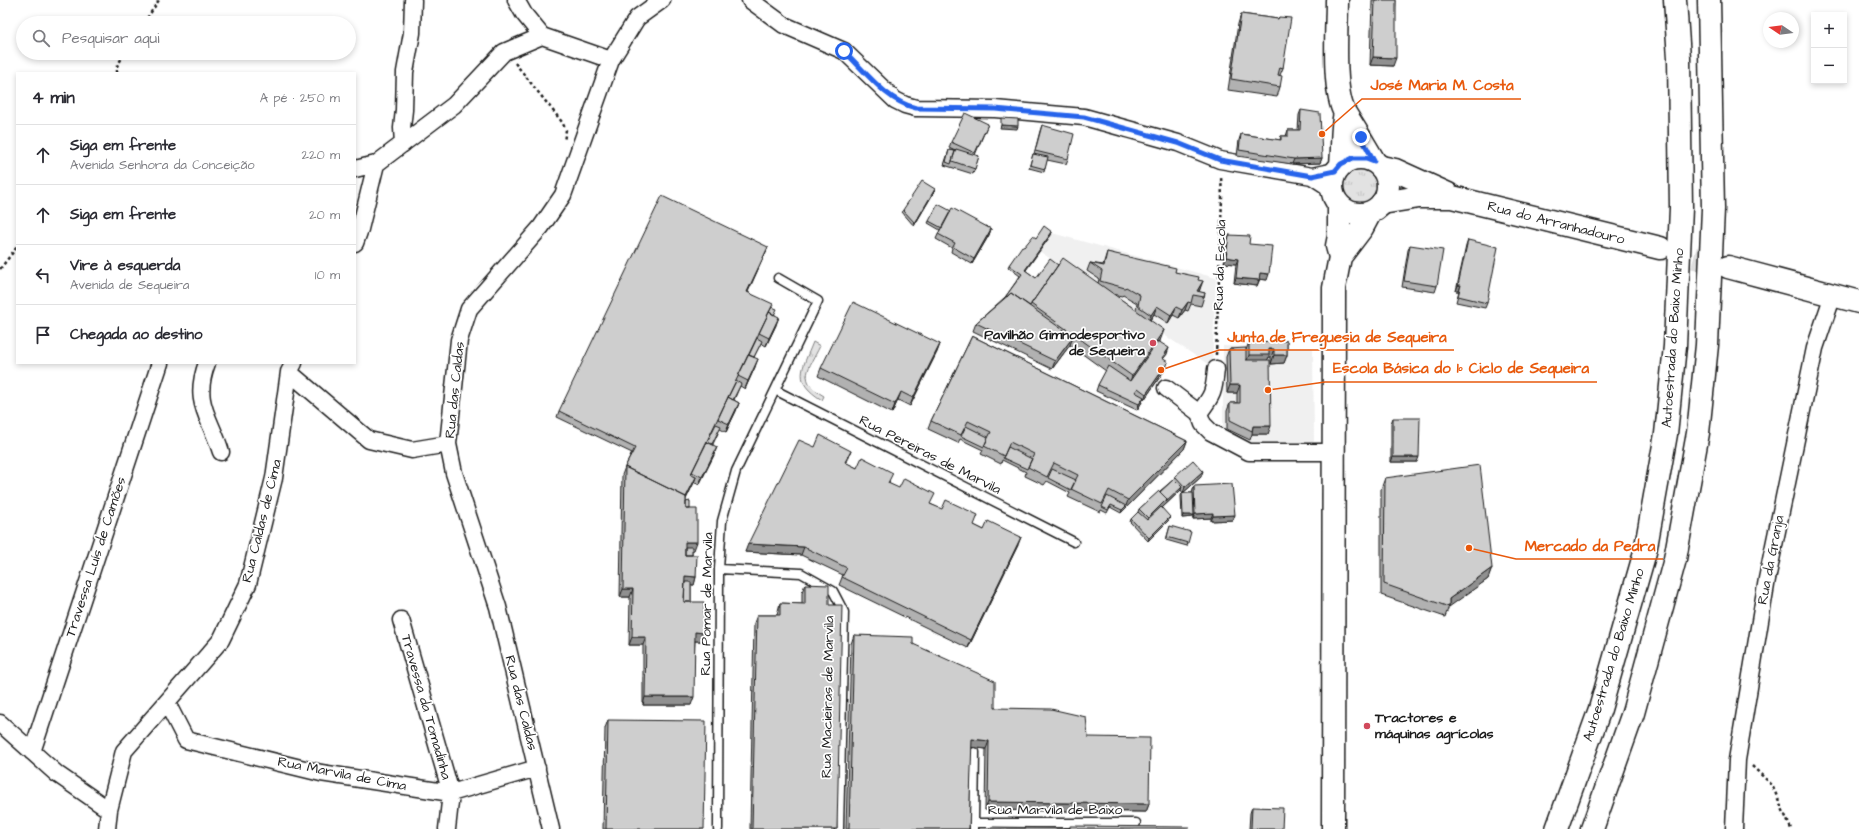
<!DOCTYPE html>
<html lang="pt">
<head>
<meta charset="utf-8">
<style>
	body { margin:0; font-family:"Architects Daughter",sans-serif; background:#f2f2f3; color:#2b2b33 }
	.controls { position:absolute; right:12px; top:12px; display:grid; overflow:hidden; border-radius:0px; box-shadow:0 2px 6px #0003 }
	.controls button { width:36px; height:36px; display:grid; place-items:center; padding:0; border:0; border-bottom:1px solid #e1e1e2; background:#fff; color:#2b2b33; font:20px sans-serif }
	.compass { position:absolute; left:1763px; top:12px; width:36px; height:36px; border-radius:50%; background:#fff; box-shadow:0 2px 6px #0003; rotate:283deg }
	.stop { position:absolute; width:12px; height:12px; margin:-9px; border:3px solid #2563eb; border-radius:50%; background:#fff }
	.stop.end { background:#2563eb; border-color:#fff; box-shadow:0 1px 4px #0008 }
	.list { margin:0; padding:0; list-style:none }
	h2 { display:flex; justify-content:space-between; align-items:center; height:52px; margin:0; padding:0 16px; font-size:17px }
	h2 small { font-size:13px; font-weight:400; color:#7c7c81 }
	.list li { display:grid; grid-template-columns:26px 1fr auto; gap:12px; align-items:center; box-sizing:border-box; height:60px; padding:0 16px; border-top:1px solid #e1e1e2 }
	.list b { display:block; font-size:15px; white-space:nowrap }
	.list p { margin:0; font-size:13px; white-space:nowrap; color:#7c7c81 }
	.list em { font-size:13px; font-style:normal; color:#7c7c81 }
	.icon { flex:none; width:22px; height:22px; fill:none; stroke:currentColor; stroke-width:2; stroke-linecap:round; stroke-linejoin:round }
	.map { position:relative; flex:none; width:1859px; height:829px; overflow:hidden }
	.search { position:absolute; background:#fff; box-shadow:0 2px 6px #0003; left:16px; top:16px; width:340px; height:44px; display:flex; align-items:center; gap:10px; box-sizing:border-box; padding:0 14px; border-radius:22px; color:#7c7c81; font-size:15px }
	.panel { position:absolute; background:#fff; box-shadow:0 2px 6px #0003; left:16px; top:72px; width:340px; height:292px; border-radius:0px }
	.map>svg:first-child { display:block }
	.built { fill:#f0f0f0 }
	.grass { fill:url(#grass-tufts); stroke:#7f7f7f }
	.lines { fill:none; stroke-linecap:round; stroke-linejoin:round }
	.secondary-tunnel { stroke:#ddd; stroke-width:22; stroke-dasharray:22 11; stroke-linecap:butt }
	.lane-casing { stroke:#1c1c1c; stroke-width:11 }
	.street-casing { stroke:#1c1c1c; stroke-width:19 }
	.secondary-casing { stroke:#1c1c1c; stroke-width:25 }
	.primary-casing { stroke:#1c1c1c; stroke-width:25 }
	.highway-casing { stroke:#1c1c1c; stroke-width:25 }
	.path { stroke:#1c1c1c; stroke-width:2.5; stroke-dasharray:3 3; stroke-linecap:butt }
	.lane { stroke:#fff; stroke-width:8 }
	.street { stroke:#fff; stroke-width:16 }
	.secondary { stroke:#fff; stroke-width:22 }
	.primary { stroke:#fff; stroke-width:22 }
	.highway { stroke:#fff; stroke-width:22 }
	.wall { fill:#b1b1b1; stroke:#1c1c1c; fill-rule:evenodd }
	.shaded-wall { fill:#909090; stroke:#1c1c1c }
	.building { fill:#cecece; stroke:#1c1c1c }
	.route { stroke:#2563eb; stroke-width:5 }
	.poi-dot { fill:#d1495b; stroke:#fff; stroke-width:1.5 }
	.labels { text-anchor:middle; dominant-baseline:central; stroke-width:3.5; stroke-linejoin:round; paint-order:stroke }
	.street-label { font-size:14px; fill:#1c1c1c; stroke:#fff }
	.poi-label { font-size:14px; font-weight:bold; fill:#1c1c1c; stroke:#fff; text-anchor:end }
	.leader { fill:none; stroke:#e8590c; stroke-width:1.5 }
	.callout-dot { fill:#e8590c; stroke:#fff; stroke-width:1.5 }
	.callout-label { font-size:15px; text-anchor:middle; font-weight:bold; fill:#e8590c; stroke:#fff; stroke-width:3.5; stroke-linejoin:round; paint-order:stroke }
</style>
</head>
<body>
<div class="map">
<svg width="1859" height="829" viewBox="0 0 1859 829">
	<defs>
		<pattern id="grass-tufts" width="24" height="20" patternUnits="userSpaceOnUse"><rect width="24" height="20" fill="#e2e2e2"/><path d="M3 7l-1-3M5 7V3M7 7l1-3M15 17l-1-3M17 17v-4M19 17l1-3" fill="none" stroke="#c1c1c1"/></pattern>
	</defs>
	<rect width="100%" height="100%" fill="#fff"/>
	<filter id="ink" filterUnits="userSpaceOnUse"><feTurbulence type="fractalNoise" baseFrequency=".025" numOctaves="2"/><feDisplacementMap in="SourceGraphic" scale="8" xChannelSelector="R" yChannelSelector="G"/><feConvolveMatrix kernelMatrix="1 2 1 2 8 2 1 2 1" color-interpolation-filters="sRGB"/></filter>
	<g filter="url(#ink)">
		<path class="built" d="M1052,233L1216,278L1212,367L1039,251Z
			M1223,346L1313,348L1314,441L1312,444L1308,446L1246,444L1223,431Z"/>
		<path class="grass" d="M1342 187a19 19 0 1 1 38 0a19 19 0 1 1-38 0Z
			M813,342L820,346C809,369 796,380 824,396L822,400C792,381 802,370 813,342Z"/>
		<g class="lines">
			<path class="secondary-tunnel" d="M1662,249L1728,267"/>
			<g class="lane-casing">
				<path id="lane" d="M775,390L1074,542
					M719,569L801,573L833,591L844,612L839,829
					M974,823L975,752
					M718,829L719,569L722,521L736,471L818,301L778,278
					M974,829V823H1136"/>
			</g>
			<g class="street-casing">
				<path id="street" d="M516,0L524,14L542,36
					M750,0L784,25L844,51L895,100L905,105L916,108L995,109L1084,117L1178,143L1220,160L1312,176L1335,171
					M403,144L402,128L404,110L405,72L412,33L413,0
					M355,169L376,164
					M1312,176L1332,189
					M355,243L360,229L376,164L454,105L504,52L542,36L611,60
					M207,363C192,403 210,416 221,452
					M1216,369C1214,392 1213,395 1199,413L1203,424L1211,432L1249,452H1333
					M289,372L369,440L412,450L448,444
					M1166,388L1199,413
					M401,620L451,793L447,829
					M167,703L186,740L321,773L451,793L537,768
					M0,723L57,774L109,810
					M32,752L160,363
					M107,829L109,810L124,751L221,640L248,584L274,478L289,372L294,363
					M551,829L498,607L454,473L448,444L459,340L469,309L541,227L563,195L611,60L637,18L662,0
					M1734,829L1737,760L1767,579L1815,348L1833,295"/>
			</g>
			<g class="secondary-casing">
				<path id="secondary" d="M1381,167L1395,170L1448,194
					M1382,203L1419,197H1452L1660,248
					M1728,267L1859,302"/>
			</g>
			<g class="primary-casing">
				<path id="primary" d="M1337,0C1337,27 1332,91 1345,113C1355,129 1365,145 1374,161
					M1332 186a28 28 0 1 1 56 0a28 28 0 1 1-56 0Z
					M1341,164C1343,147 1341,130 1345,113
					M1340,257L1362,228L1370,213
					M1333,829L1334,288L1340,257L1337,246L1339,236V205"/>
			</g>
			<g class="highway-casing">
				<path id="highway" d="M1557,829L1600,709L1645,552L1666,434L1675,346L1681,208L1679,58L1675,0
					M1592,829L1633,713L1675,559L1698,433L1707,345L1713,209L1709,0"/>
			</g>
			<path class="path" d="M144,23L159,0
				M515,63L562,122L566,130L564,141
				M117,73V66L125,53
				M0,269L17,247
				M1216,355L1222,198L1221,176
				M1752,766L1772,785L1791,829"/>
			<use href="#lane" class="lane"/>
			<use href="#street" class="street"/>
			<use href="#secondary" class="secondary"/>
			<use href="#primary" class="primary"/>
			<use href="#highway" class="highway"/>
		</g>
		<path class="wall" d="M1372,0H1396L1393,66L1370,65L1372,2Z
			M1241,14L1278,19L1279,17L1283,68L1280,75V87L1277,97L1228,90L1238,24Z
			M1301,110L1322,158L1320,163L1292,164L1237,156L1239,140L1241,134L1280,140L1281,136H1286L1288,130H1298L1299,115Z
			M988,124L975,155L979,156L973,174L944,165L949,150L955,151L949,148L951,142Z
			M1042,125L1068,159L1066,164L1047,160L1044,172L1029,168L1033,154H1034L1040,131Z
			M935,189L934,192L914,226L902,212L903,210Z
			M951,211L991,229L989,235L972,264L951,252L952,248L936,239L940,230L928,223L929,221Z
			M1052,232L1051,235L1025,270L1036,278L1058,265L1098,283L1099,279L1087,271L1090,263L1103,265L1107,252L1175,272L1198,280L1200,289L1199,292L1205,293L1201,306L1191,304L1188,311L1185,310L1179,318L1173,315L1168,323L1154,314L1150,320L1160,341V342L1167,354L1163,359L1166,368L1144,400L1143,399L1142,402L1137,410L1096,391L1098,385L1106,371L1070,345L1052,369L973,331L976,323L1004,298L1006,296L1020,276L1008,267L1009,265L1024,247L1036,238ZM1113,294L1122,296L1123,295L1137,303L1136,310Z
			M1229,235L1249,244L1267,280L1260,279L1257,286L1234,283L1236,264L1224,263L1227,241Z
			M1468,240L1487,303L1485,308L1456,302L1459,291H1456L1466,246Z
			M1410,245L1437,286L1435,292L1402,287L1408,250Z
			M768,247L748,292L772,307L775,315L776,325L766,346L761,343L754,357L755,367L745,389L740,386L734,400L739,403L736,411L726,432L720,429L713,444L714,455L699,485L694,482L686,499V502L690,509L694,550H692V555L696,577L694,585H691V602L704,633L701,641H695L691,705H643V645H629L630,597H620L622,475L625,467L632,453L557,417L559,411Z
			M972,336L1187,441L1184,449L1121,513L1110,507L1107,513L1101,510L1100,512L1068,497L1070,493L1047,481L1044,485L1025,476L1026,472L1002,460L1001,464L981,454L983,450L960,439L958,443L928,429L931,421Z
			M1287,341V355L1284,363L1271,364V357H1269L1267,360L1268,434H1252L1250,440L1227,429V411L1230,403H1237V393H1227L1226,357L1229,349L1246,350L1249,342Z
			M940,344L937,352L910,406L898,400L892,413L818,376L821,368Z
			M1393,418L1417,462H1391V423Z
			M815,447L848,459L846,463L857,468L890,481L889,484L984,530L1018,545L968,648L839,585L843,575L801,555L745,552Z
			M1175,476L1201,477L1183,493L1181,490L1162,508L1169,520L1148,541L1130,522L1131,519L1138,512L1139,509L1174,479Z
			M1385,478L1492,568L1488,579L1449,606L1445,617L1381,595V489Z
			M1194,486L1233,520L1211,521V518L1193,519V517L1182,518L1181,496L1182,493H1192Z
			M1170,526L1188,543L1187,546L1166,540Z
			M805,584L829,605L837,829H750L754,623L757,615H777L780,603L802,604V592Z
			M854,635L913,644L995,708L1088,737L1149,804L1146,812L985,810L986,749L971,747L969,829H846L851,644Z
			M608,720L704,829H603L605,728Z
			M1252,807L1282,829H1249L1250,813Z"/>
		<path class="shaded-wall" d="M1373,57L1396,58L1393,66L1370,65Z
			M1001,125L1018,126L1017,129L1000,128Z
			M1322,158L1320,163L1292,164L1294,159Z
			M935,189L934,192L914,226L915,223Z
			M991,229L989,235L972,264L974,259Z
			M1052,232L1051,235L1024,273L1025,270Z
			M768,247L766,252L745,297L747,292Z
			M1226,257L1238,259L1236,264L1224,263Z
			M1260,273L1269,274L1267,280L1258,279Z
			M1236,278L1259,280L1257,286L1234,283Z
			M1203,281L1200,289L1196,296L1197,291Z
			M1458,285H1461L1459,291H1456Z
			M1188,302L1185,310L1179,318L1182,310Z
			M1157,306L1154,314L1148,323L1151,315Z
			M1176,307L1173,315L1168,323L1171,315Z
			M779,317L776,325L766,346L769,338Z
			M1164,330L1160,341L1128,386L1132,376Z
			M1073,337L1070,345L1052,369L1055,361Z
			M940,344L937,352L910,406L913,398Z
			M1169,348L1167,354L1160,363L1162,358Z
			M1269,349H1274L1271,357H1269L1266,363H1246L1249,355Z
			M1274,355H1287L1284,363L1271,364Z
			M758,359L755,367L745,389L748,381Z
			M1168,362L1166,368L1144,400L1146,394Z
			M1230,385H1240L1237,393H1227Z
			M901,392L898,400L892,413L895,404Z
			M1144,397L1142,402L1137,410L1139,404Z
			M739,403L736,411L726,432L729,424Z
			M1253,426H1271L1268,434H1252Z
			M1187,441L1184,449L1121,513L1122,510L1126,506L1128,500Z
			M717,447L714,455L699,485L702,477Z
			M851,451L848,459L844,468L845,462Z
			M1393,457H1419L1417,462H1391Z
			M1203,471L1201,477L1183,493L1185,487Z
			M696,477L694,483L684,503L685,499Z
			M1182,487L1181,490L1146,523L1148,518L1167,499Z
			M1213,513L1211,518L1193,519L1195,514Z
			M1183,515H1194L1193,517L1182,518Z
			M1235,515L1233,520L1211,521L1213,516Z
			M1170,517L1169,520L1148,541L1149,538Z
			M1021,537L1018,545L968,648L971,640Z
			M685,542H697L694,550H683Z
			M748,544L804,547L801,555L745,552Z
			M1492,568L1488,579L1449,607V599Z
			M685,576L696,577L694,585L683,584Z
			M623,589H633L630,597H620Z
			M695,632L704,633L701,641H692Z
			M632,637H646L643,645H629Z
			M645,697H694L691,705H643Z
			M972,739L989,741L986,749L969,747Z
			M988,802L1149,804L1146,812L985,810Z"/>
		<path class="building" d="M1375,0H1396V58L1373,57Z
			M1241,14L1278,19L1279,17L1291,18L1283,68L1280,67L1278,75L1282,76L1280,87L1231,79Z
			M1301,110L1320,113L1322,158L1294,159L1239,150L1241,134L1281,140V136H1288V130H1300Z
			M965,113L988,124L975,153L951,142Z
			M1001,118L1018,119V126L1001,125Z
			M1042,125L1074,134L1068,159L1035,151Z
			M956,149L979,156L975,169L952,161Z
			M949,150L955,151L951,164L946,162Z
			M1033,154L1048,157L1045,169L1030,165Z
			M922,181L935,189L915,223L903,210Z
			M662,196L768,247L747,292L773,304L692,472L691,475L696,477L686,497L625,467L635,448L559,411Z
			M938,204L951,211L942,228L929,221Z
			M952,208L991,229L974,259L953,247L955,243L938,234Z
			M1044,226L1052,232L1025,270L1036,278L1050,259L1058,265L1031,304L1030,306L1011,293L1007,297L1006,296L1022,274L1009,265L1022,246L1024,247L1033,236L1036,238Z
			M1229,235L1250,236L1249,244L1272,246L1269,274L1260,273L1259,280L1236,278L1238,259L1226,257Z
			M1468,240L1498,247L1487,303L1458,296L1461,285H1458Z
			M1410,245L1443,250L1437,286L1404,281Z
			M1107,252L1176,268L1175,272L1199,277L1198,280L1203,281L1197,291L1205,293L1204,297L1193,295L1191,303L1188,302L1182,310L1176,307L1171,315L1157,306L1151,315L1138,306L1140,295L1126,287L1125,288L1100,281L1102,271L1090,263L1104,266Z
			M1063,258L1164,330L1132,376L1031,304Z
			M1011,293L1073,337L1055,361L976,323Z
			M853,302L940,344L913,398L901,392L895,404L821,368Z
			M772,307L777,309L774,315L769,312Z
			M769,312L779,317L769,338L759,333Z
			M972,336L1187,441L1128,500L1109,490L1102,504L1071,489L1078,475L1054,463L1047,477L1028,467L1034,454L1010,442L1004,456L984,446L991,432L968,421L961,435L931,421Z
			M757,338L762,341L754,357L749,355Z
			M1158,341L1169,348L1162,358L1168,362L1146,394L1138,388L1135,392L1144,397L1139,404L1098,385L1108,366L1130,381Z
			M1287,341V355H1274V349H1269V355H1249V342Z
			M1246,348V360H1270L1271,426H1253L1252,431L1230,420V403H1240V385H1230L1229,349Z
			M748,355L758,359L748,381L738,376Z
			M736,381L741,384L733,400L728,397Z
			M728,397L739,403L729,424L718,419Z
			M1393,418H1420L1419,457H1393Z
			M716,424L721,426L712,444L707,442Z
			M966,426L988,437L984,447L961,436Z
			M820,435L851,451L845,462L857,468L862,457L893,473L888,483L899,488L904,478L935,494L930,504L942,509L946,500L978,515L974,525L984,530L988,521L1021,537L971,640L842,577L847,568L804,547L748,544L799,440L815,447Z
			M707,442L717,447L702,477L692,472Z
			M1008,447L1032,459L1027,469L1003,458Z
			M1193,460L1203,471L1185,487L1175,476Z
			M1480,465L1492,568L1449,599V607L1384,584L1385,478Z
			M625,467L686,497V509H697V542H685V555H697L696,577L685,576L684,602H704V633L695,632L694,697H645L646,637H632L633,589H623Z
			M1052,469L1076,480L1071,490L1048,478Z
			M1174,479L1182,487L1166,502L1167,499L1160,492Z
			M1232,484L1235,515L1213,516V513L1195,514L1194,486Z
			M1159,491L1167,499L1148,518L1139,509Z
			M1182,493H1193L1194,515H1183Z
			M1107,496L1126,506L1122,510L1111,505L1108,510L1102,507Z
			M690,501V509H686V502Z
			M1161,507L1170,517L1149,538L1131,519L1138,512L1147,520Z
			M1170,526L1191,532L1188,543L1167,537Z
			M685,547H692V555H685Z
			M685,582H691V602H684Z
			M805,584L829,585V605H842L837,829H752L757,615H780V603L805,604Z
			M854,635L913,637V644L995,681V708L1051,709L1086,717L1088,737L1150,738L1149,804L988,802L989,741L972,739L969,829H849Z
			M608,720L706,721L704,829H606Z
			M1252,807L1283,808L1282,829H1251Z
			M1070,826L1189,827V829H1070Z
			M991,827L1069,828V829H991Z"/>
	</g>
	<g class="lines" filter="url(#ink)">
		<path class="route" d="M844,51C865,71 886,101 916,108L995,109L1084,117L1178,143L1220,160L1312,176L1335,171L1341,164L1353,158H1366L1374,161L1361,137"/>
	</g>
	<g class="poi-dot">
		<circle cx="1153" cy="343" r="4"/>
		<circle cx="1367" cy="726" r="4"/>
	</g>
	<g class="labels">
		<g class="street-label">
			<text transform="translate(1556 223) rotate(14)">Rua do Arranhadouro</text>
			<text transform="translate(1220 265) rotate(-88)">Rua da Escola</text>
			<text transform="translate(1673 338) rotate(-86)">Autoestrada do Baixo Minho</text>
			<text transform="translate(455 390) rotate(-84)">Rua das Caldas</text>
			<text transform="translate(930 455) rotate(27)">Rua Pereiras de Marvila</text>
			<text transform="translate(262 521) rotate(-76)">Rua Caldas de Cima</text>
			<text transform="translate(96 557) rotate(-72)">Travessa Luís de Camões</text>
			<text transform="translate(1771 560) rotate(-79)">Rua da Granja</text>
			<text transform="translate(707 604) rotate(-89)">Rua Pomar de Marvila</text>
			<text transform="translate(1614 655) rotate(-73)">Autoestrada do Baixo Minho</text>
			<text transform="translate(828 697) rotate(-89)">Rua Macieiras de Marvila</text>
			<text transform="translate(521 703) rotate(76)">Rua das Caldas</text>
			<text transform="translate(426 707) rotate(74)">Travessa da Tomadinha</text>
			<text transform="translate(342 774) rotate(11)">Rua Marvila de Cima</text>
			<text x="1055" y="810">Rua Marvila de Baixo</text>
		</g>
		<g class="poi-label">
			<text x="1145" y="335">Pavilhão Gimnodesportivo<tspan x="1145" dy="16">de Sequeira</tspan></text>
			<text x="1375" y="718" text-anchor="start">Tractores e<tspan x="1375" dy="16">máquinas agrícolas</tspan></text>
		</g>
	</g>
	<path class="leader" d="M1322 134L1362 99H1521M1161 370L1219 350H1454M1268 390L1325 382H1597M1469 548L1516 559H1663"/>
	<g class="callout-dot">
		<circle cx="1322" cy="134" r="4"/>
		<circle cx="1161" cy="370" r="4"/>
		<circle cx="1268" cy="390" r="4"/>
		<circle cx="1469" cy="548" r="4"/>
	</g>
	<g class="callout-label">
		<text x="1442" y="90">José Maria M. Costa</text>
		<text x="1337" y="342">Junta de Freguesia de Sequeira</text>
		<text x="1461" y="373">Escola Básica do 1º Ciclo de Sequeira</text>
		<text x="1590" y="551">Mercado da Pedra</text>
	</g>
</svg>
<div class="controls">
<button>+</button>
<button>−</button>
</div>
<svg class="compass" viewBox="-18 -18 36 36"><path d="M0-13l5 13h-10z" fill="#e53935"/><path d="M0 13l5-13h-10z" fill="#7c7c81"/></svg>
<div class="stop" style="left:844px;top:51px"></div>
<div class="stop end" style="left:1361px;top:137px"></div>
<div class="search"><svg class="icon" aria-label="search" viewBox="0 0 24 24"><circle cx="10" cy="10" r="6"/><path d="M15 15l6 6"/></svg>Pesquisar aqui</div>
<section class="panel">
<h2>4 min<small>A pé · 250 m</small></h2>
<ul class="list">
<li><svg class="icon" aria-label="ahead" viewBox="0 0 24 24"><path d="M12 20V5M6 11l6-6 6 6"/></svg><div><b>Siga em frente</b><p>Avenida Senhora da Conceição</p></div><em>220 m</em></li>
<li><svg class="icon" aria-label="ahead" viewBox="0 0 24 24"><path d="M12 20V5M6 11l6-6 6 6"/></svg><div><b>Siga em frente</b></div><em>20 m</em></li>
<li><svg class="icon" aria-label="left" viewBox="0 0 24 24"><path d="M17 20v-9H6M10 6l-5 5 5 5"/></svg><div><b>Vire à esquerda</b><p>Avenida de Sequeira</p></div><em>10 m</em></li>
<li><svg class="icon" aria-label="arrive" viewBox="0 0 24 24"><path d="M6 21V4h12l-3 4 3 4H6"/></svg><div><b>Chegada ao destino</b></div></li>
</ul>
</section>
</div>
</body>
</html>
